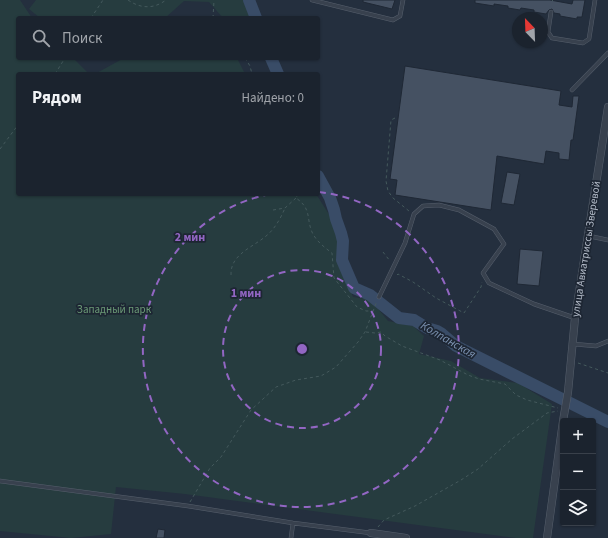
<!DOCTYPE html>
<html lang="ru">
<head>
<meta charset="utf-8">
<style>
	body { margin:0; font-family:"Source Sans 3",sans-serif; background:#242b36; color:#f1f3f6 }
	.controls { position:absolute; right:12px; bottom:12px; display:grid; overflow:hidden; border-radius:4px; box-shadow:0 1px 3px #0004 }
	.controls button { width:36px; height:36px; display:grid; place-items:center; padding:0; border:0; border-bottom:1px solid #39404a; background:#1b232e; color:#f1f3f6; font:20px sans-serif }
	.compass { position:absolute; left:512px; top:12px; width:36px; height:36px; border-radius:50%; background:#1b232e; box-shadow:0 1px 3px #0004; rotate:337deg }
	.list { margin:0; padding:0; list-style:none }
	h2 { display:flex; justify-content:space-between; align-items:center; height:52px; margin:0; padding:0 16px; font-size:17px }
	h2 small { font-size:13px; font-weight:400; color:#a0a4aa }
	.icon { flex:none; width:22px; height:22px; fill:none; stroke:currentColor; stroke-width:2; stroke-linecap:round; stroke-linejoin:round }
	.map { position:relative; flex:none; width:608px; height:538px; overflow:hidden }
	.search { position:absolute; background:#1b232e; box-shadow:0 1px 3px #0004; left:16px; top:16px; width:304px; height:44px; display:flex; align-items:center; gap:10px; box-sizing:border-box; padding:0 14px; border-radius:4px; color:#a0a4aa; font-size:15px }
	.panel { position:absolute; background:#1b232e; box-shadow:0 1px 3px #0004; left:16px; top:72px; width:304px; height:124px; border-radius:4px }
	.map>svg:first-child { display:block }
	.green { fill:#263c3f }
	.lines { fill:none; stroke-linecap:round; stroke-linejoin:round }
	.river { stroke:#394c67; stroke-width:12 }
	.building { fill:#455162; stroke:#1f2835 }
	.lane-casing { stroke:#565f6c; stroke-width:4.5 }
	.street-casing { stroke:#565f6c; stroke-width:8 }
	.path { stroke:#44595c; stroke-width:1; stroke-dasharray:3 3; stroke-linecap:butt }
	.lane { stroke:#38414e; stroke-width:3.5 }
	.street { stroke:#38414e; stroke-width:7 }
	.ring { fill:none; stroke:#9266c3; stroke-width:2; stroke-dasharray:7 5 }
	.labels { text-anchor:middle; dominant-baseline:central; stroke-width:3.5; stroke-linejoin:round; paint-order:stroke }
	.street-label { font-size:11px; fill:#b4bcc9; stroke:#1d2633 }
	.park-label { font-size:11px; fill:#6b9a76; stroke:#1d2633 }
	.water-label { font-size:12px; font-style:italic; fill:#7c92b1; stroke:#1d2633 }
	.centre { fill:#9266c3; stroke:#1d2633; stroke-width:2 }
	.ring-label { font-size:12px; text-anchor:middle; font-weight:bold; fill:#9266c3; stroke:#1d2633; stroke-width:3.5; stroke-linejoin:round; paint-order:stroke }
</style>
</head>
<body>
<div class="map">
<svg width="608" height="538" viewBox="0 0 608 538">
	<rect width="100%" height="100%" fill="#242f3e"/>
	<path class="green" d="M0,0H20L32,18H18V58H73L89,74H18V194H316L341,233L339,262L353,297L371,300L388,321L413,326L424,336L419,354L451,361L480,378L518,383L552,404L533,538H516L185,494L116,487L111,534L71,538L0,531Z
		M36,0H245L252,18H223L209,2L184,1L165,18H40L29,9Z
		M124,58H237L245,74H95Z"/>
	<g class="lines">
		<path class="river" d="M249,0L256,18
			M271,58L278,74
			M318,176L330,198L334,210L336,219L341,233L343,241L342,260L354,288L370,295L399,318L414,320L427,328L437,331L442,334L456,346L608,422"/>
	</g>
	<path class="building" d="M363,0H395L392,9L363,2Z
		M475,0H550L572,4L573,0H585L582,17H577V19L560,16V14L554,13L552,9L549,10L546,14L534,12V10L521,8L520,10L508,8V6L494,4V6L475,3Z
		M405,66L561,91L559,105L572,107L573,96H579L573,140H571L569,160L559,159V153L546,151L544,164L497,156L491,210L395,195L397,180L390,179Z
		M507,172L520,174L514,205L501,203Z
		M520,249L543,251L539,286L517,284Z
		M158,529L165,530L164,538H156Z"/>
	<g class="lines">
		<g class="lane-casing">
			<path id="lane" d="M312,0L393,20L400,16L403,0
				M551,12L548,32L552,38L583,43L589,39L595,0
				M572,90L608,53
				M589,236L608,240
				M379,297L405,243L414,214L423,206L439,205L459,210L494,229L504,244L483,273L489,283L534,304L575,318
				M573,344L596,346L608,341
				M0,481L188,506L293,523L371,533
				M291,538L293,523"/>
		</g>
		<g class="street-casing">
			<path id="street" d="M563,421L568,392L575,318L608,107
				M371,533L406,538
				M547,538L563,421"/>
		</g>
		<path class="path" d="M128,0C141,9 154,9 166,0
			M552,1L553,0
			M91,18L103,0
			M213,18L214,0
			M245,58L250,66L252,74
			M55,74L65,58
			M395,118L391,120L386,181L388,191L393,198L409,211
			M0,149L18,125
			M298,194L296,198C312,209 306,218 312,232C316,241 324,247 332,253L334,278L357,307L366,311H372
			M273,210L285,208L296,198
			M383,252L390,261
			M231,275C230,251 260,246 273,229C278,223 282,215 285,208
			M397,275L398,274L413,282L436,298L464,313L481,287L482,282
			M366,332L375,333L381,332L385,336L402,346L440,360L468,375L479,379L505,384L516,395L527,400L558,408
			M578,363L608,373
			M190,502L210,468L221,457L251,410L276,387L296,380L321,376L336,367L358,342L365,332L377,301
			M378,527L384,520L415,506L461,480L478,469L512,439L547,413L558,411"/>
		<use href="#lane" class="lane"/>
		<use href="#street" class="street"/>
	</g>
	<g class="ring">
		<circle cx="302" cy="349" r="79"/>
		<path d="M319 192A158 158 0 1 1 270 194"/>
	</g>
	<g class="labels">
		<g class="street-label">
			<text transform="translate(586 249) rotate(-81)">улица Авиатриссы Зверевой</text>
		</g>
		<g class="park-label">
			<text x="114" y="309">Западный парк</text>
		</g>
		<g class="water-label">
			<text transform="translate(448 340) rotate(30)">Колпанская</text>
		</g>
	</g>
	<circle cx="302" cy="349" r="6" class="centre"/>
	<g class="ring-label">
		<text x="190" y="241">2 мин</text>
		<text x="246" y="297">1 мин</text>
	</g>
</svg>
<div class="controls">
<button>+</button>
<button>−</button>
<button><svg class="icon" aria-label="layers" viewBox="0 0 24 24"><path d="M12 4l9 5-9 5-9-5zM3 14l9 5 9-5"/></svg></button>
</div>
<svg class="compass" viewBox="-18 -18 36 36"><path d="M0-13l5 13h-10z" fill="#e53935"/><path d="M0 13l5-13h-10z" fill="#a0a4aa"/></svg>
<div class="search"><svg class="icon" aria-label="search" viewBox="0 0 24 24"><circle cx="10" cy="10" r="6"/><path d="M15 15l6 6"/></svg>Поиск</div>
<section class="panel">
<h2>Рядом<small>Найдено: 0</small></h2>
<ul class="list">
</ul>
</section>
</div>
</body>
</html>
